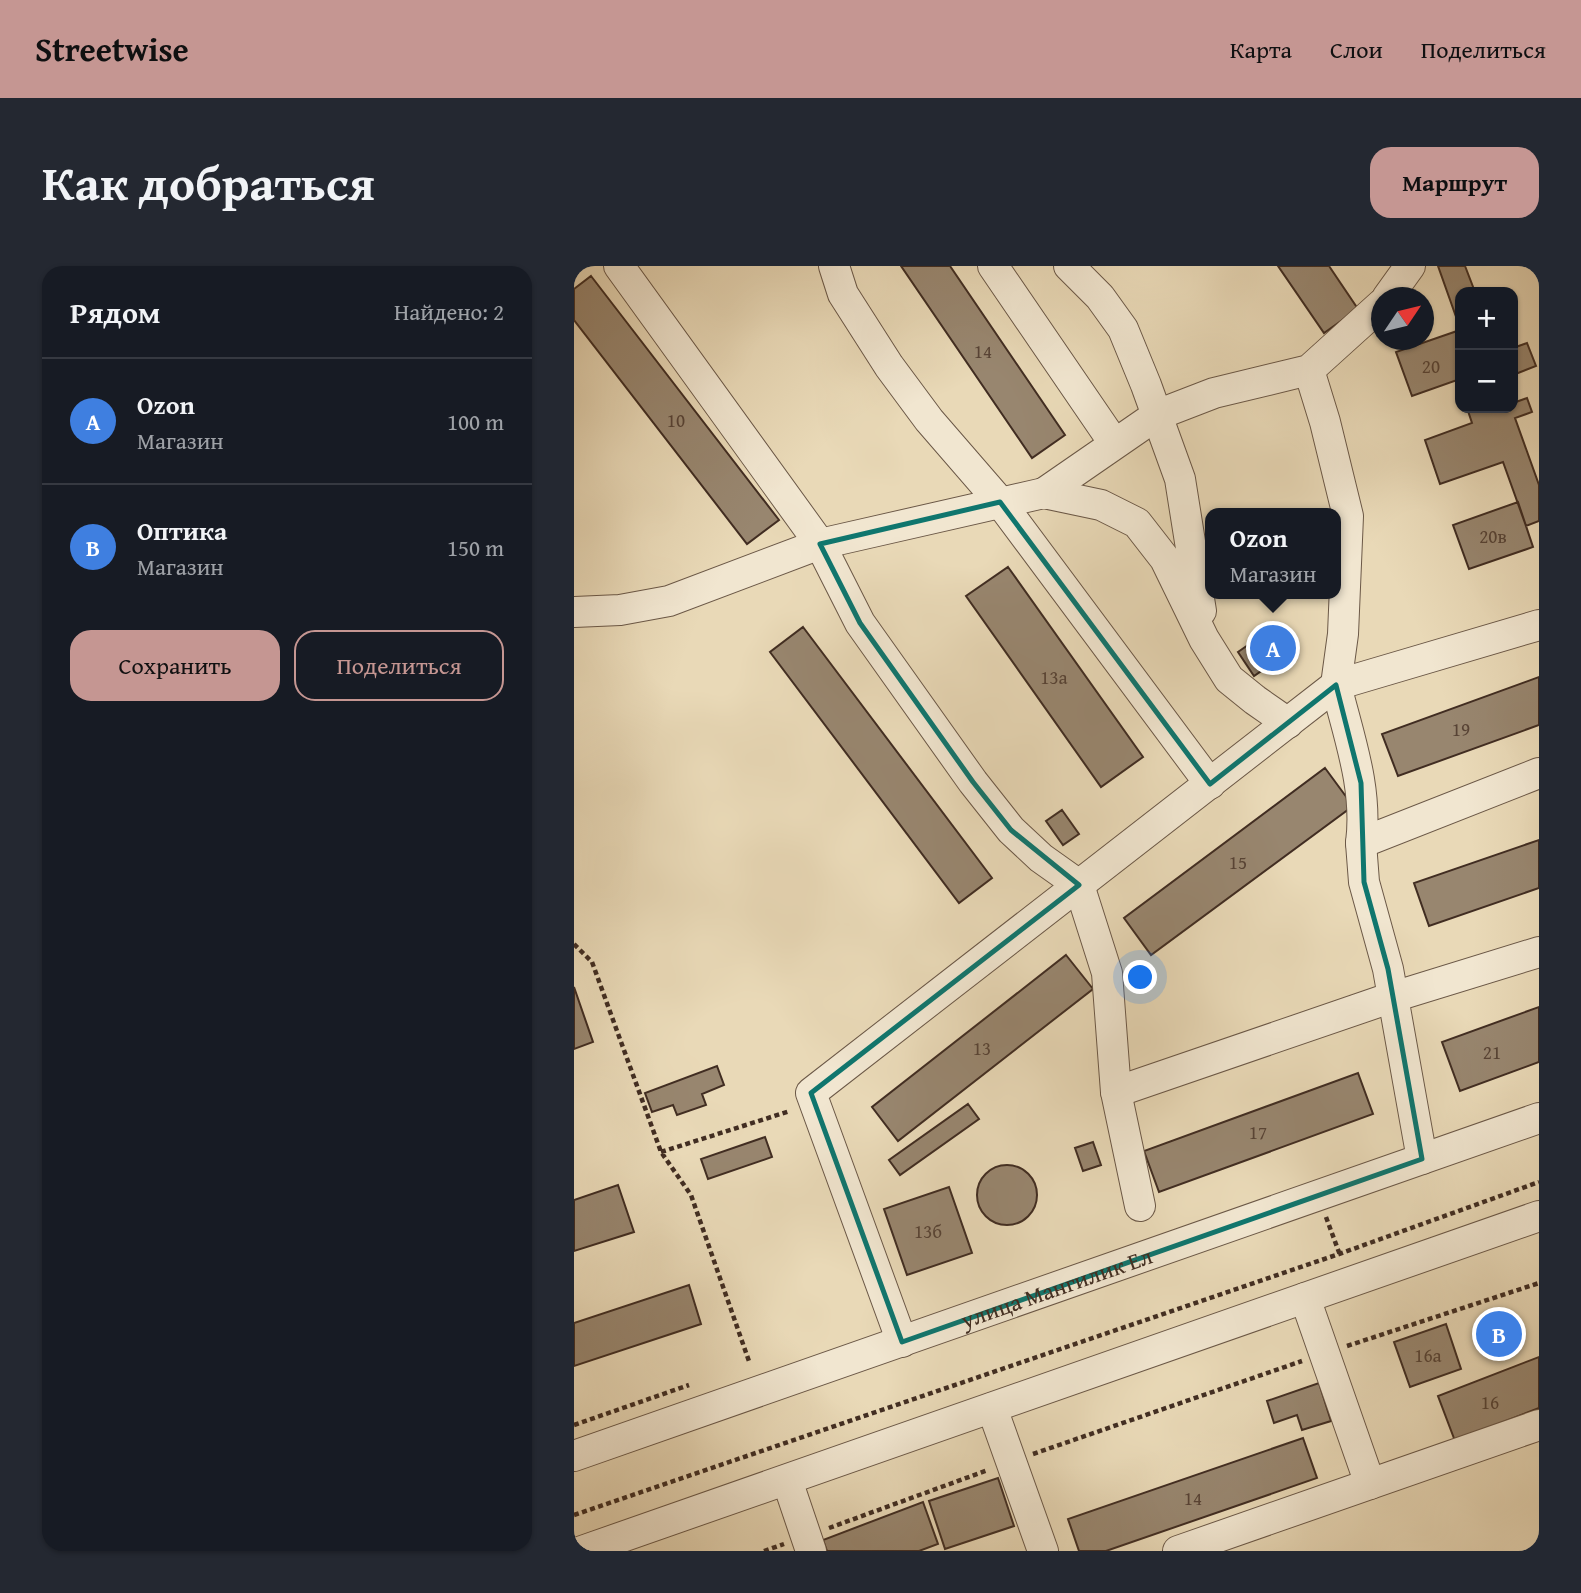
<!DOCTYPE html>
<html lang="ru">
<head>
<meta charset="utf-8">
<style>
	body { margin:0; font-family:"Gentium Book Plus",serif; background:#242831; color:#f1f3f6 }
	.controls { position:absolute; right:21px; top:21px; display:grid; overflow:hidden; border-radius:14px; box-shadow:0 2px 5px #0004 }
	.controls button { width:63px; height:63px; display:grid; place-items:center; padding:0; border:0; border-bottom:2px solid #363941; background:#171b24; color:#f1f3f6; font:35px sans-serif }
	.compass { position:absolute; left:797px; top:21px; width:63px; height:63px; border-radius:50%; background:#171b24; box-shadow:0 2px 5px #0004; rotate:55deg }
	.you { position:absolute; left:567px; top:712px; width:24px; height:24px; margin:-18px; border:5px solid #fff; border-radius:50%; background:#1a73e8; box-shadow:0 0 0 10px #1a73e833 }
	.badge { display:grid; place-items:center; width:46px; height:46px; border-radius:50%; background:#c59692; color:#fff; font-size:23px; font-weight:700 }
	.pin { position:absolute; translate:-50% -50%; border:4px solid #fff; box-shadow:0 2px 7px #0006 }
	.popup { position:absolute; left:631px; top:242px; width:136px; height:91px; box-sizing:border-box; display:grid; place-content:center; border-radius:14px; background:#171b24; filter:drop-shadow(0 2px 5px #0005); font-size:23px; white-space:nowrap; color:#9ea1a6 }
	.popup b { font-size:26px; color:#f1f3f6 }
	.popup::after { content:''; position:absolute; left:50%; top:100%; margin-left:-14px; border:14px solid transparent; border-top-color:#171b24 }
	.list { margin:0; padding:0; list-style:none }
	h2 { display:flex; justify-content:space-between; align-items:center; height:91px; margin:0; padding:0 28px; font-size:30px }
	h2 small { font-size:23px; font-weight:400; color:#9ea1a6 }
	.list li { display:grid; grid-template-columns:46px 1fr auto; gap:21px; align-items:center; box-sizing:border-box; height:126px; padding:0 28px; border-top:2px solid #363941 }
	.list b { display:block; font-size:26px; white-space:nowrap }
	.list p { margin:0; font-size:23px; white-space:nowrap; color:#9ea1a6 }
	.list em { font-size:23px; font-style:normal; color:#9ea1a6 }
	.actions { display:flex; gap:14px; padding:21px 28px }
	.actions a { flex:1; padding:16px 0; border:2px solid #c59692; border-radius:21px; text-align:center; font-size:24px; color:#c59692 }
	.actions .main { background:#c59692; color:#111 }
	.map { position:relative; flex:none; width:965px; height:1285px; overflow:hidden; border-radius:21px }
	header { display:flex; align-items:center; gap:42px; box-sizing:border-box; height:98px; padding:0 35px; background:#c59692; color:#111 }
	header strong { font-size:33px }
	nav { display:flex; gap:38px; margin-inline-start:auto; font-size:24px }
	.intro { display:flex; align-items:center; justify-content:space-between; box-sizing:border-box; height:168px; padding:0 42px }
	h1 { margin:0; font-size:49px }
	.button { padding:18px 32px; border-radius:21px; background:#c59692; color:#111; font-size:24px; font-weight:700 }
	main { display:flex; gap:42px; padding:0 42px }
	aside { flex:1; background:#171b24; border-radius:21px; box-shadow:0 2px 5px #0004 }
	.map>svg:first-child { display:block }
	.building { fill:#98866f; stroke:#412d22; stroke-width:2 }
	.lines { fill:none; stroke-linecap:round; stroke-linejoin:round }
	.minor-casing { stroke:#6b5847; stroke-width:32 }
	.path { stroke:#412d22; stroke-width:4.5; stroke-dasharray:5 3.5; stroke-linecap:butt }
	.minor { stroke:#f1e6d0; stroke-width:30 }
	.marked { fill:none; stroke:#0f766e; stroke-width:5; stroke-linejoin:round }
	.labels { text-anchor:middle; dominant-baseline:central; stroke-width:5; stroke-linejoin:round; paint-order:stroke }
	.number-label { font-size:19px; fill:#574335 }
	.street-label { font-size:23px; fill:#412d22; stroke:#f1e6d0 }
</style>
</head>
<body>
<header>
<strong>Streetwise</strong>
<nav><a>Карта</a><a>Слои</a><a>Поделиться</a></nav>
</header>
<div class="intro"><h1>Как добраться</h1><a class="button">Маршрут</a></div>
<main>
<aside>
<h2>Рядом<small>Найдено: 2</small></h2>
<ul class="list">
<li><span class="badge" style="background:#3f7fe0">A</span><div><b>Ozon</b><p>Магазин</p></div><em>100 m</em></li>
<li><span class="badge" style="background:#3f7fe0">B</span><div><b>Оптика</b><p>Магазин</p></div><em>150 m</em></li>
</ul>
<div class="actions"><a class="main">Сохранить</a><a>Поделиться</a></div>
</aside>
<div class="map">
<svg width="965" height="1285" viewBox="0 0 965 1285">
	<rect width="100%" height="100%" fill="#e9d9b7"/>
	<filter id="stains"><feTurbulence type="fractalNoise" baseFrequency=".00286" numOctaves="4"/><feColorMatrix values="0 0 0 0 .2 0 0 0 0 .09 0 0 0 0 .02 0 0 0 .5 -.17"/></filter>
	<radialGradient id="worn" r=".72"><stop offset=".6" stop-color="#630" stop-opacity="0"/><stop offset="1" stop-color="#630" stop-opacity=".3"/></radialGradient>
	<path class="building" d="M327,0H376L491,169L458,192Z
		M704,0H755L784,43L750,67Z
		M864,0H891L901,26H886V62Z
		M17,10L205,254L173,278L0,54V23Z
		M886,64V123L883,114L838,130L822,86Z
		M953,77L962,100L939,109V82Z
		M953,132L958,146L941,152L965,219V255L952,260L929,196L866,218L851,174L898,157L893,142H939V137Z
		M944,236L959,281L895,303L879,259Z
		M434,301L569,491L527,521L392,330Z
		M229,361L418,612L385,637L196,386Z
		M700,361L716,385L680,410L664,386Z
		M965,411V459L824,510L808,468Z
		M751,502L779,540L577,689L550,652Z
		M488,544L505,568L489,579L472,555Z
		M965,574V622L855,660L840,617Z
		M492,689L519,723L324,875L298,841Z
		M0,721L19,776L0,783Z
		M965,741V796L886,825L868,776Z
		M143,800L150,819L128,828L132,839L103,849L99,839L78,846L71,827Z
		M784,807L799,848L585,926L570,885Z
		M394,838L405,853L326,909L315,894Z
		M191,871L198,891L134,913L127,893Z
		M519,876L527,899L509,905L501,882Z
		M403 929a30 30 0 1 1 60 0a30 30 0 1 1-60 0Z
		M44,919L60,966L0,985V934Z
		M375,921L398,987L333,1009L310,943Z
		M115,1019L127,1058L0,1100V1057Z
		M872,1058L887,1103L836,1121L820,1076Z
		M965,1091V1142L881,1175L864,1130Z
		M745,1117L757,1155L728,1164L723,1149L700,1157L693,1135Z
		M729,1172L743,1212L532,1285H505L494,1253Z
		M424,1212L440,1260L371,1283L355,1235Z
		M349,1236L364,1278L345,1285H253L249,1274Z"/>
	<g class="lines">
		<g class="minor-casing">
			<g id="minor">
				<path d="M45,0L246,278L286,357L399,516L437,564L467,592L505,619L533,707L542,826L566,940"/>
				<path d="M260,0L269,28L315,100L355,154L426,236L636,518"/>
				<path d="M419,0L540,177"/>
				<path d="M495,0L526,31L549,63L572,119L606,213L627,345"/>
				<path d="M813,32L836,0"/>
				<path d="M470,227L583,149L640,127L735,104L808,38"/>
				<path d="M0,346L46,344L95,335L246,278L470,227L527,239L563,257L591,293L630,373L655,413L681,434L714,457"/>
				<path d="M965,359L762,419C775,472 794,522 787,577L965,507"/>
				<path d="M542,826L819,731L814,703L790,616L787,577"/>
				<path d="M848,893L819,731L965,686"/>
				<path d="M731,1032L796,1218"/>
				<path d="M328,1076L237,827L762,419L769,368L774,250L751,156L735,104"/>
				<path d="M418,1142L469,1285"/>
				<path id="s1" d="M0,1190L965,852"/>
				<path d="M213,1214L237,1285"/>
				<path d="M8,1285L965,950"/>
				<path d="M604,1285L965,1159"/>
			</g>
		</g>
		<path class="path" d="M0,678L18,696L87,886L117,929L176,1098
			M87,886L216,845
			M752,951L766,989
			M773,1080L965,1017
			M0,1159L115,1119
			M459,1188L728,1095
			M0,1249L765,988L965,916
			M255,1262L414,1204
			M190,1285L210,1278"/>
		<use href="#minor" class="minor"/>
	</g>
	<path class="marked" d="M426,236L636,518L762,419L787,517L790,616L814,703L848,893L328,1076L237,827L505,619L437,564L399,516L286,357L246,278Z"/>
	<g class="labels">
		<g class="number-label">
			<text x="409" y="85">14</text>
			<text x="857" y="100">20</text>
			<text x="102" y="154">10</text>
			<text x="919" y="270">20в</text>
			<text x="480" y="411">13а</text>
			<text x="887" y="463">19</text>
			<text x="664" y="596">15</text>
			<text x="408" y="782">13</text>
			<text x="918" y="786">21</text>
			<text x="684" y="866">17</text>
			<text x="354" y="965">13б</text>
			<text x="854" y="1089">16а</text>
			<text x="916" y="1136">16</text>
			<text x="619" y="1232">14</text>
		</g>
		<g class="street-label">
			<text stroke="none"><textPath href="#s1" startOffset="511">улица Мангилик Ел</textPath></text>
		</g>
	</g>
	<rect width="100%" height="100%" filter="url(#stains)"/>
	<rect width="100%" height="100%" fill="url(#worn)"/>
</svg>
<div class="controls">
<button>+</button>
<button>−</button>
</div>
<svg class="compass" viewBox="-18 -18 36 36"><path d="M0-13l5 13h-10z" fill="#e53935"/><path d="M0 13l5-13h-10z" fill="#9ea1a6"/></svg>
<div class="you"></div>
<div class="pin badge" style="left:699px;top:382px;background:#3f7fe0">A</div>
<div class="popup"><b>Ozon</b>Магазин</div>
<div class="pin badge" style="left:925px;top:1068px;background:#3f7fe0">B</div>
</div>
</main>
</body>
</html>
